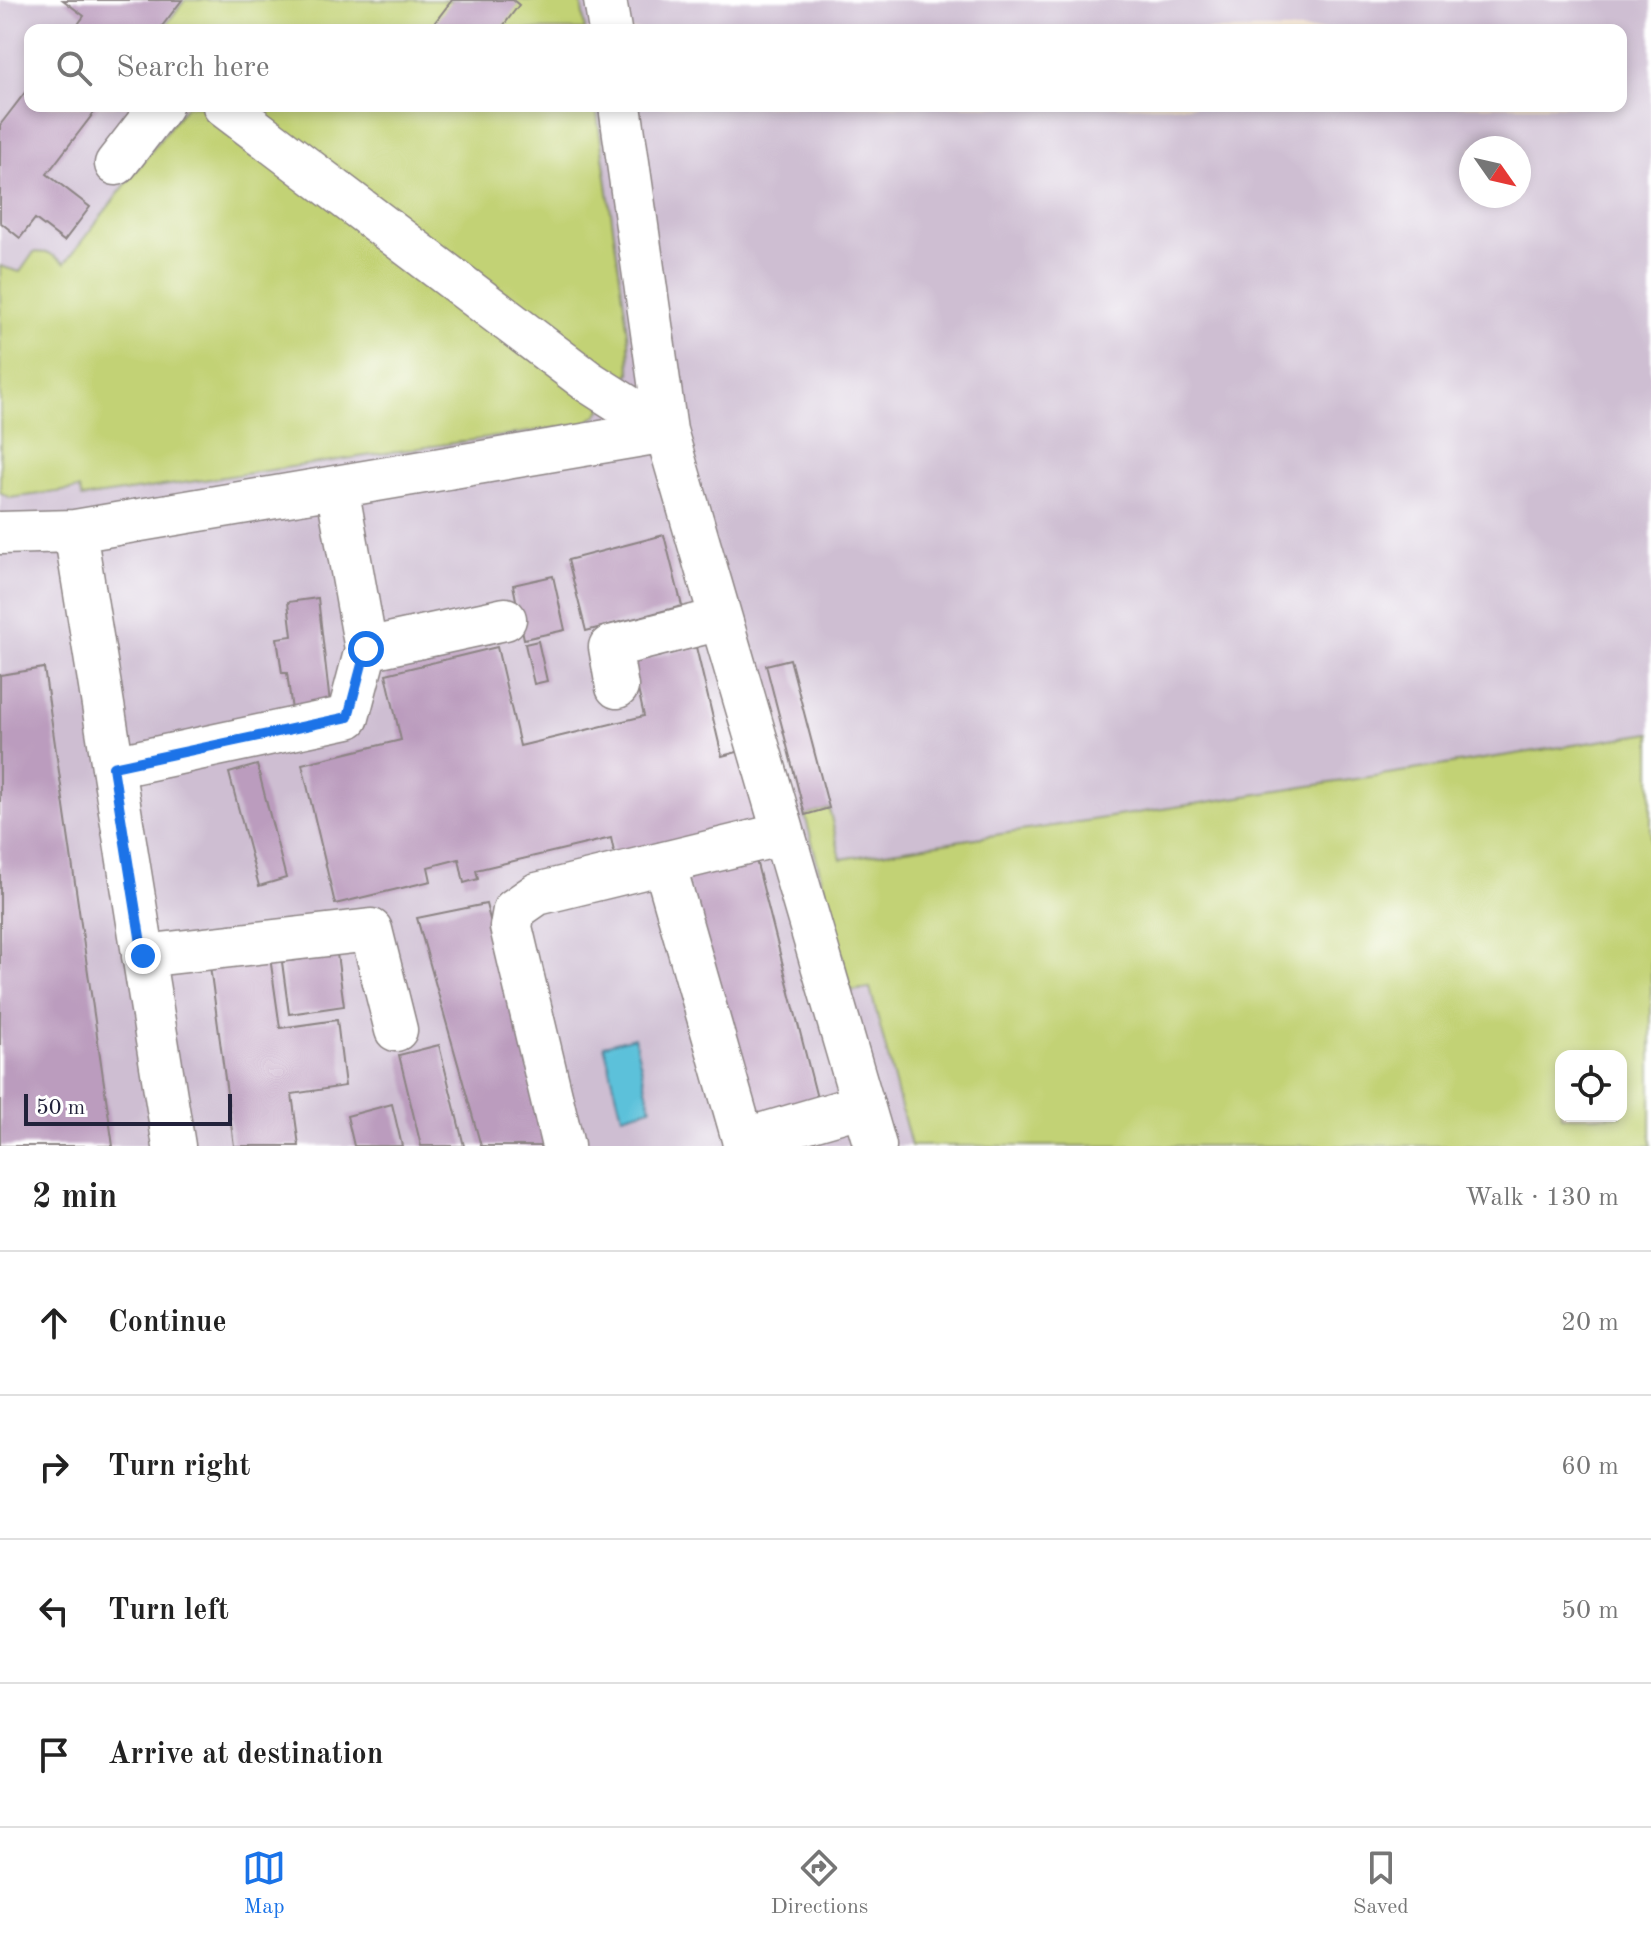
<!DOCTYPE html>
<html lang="en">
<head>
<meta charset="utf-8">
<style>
	body { margin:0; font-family:"Old Standard TT",serif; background:#f6f6f6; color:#222 }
	.controls { position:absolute; right:24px; bottom:24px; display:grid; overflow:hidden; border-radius:16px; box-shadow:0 4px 12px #0003 }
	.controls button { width:72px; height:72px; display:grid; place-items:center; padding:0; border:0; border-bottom:2px solid #e0e0e0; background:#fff; color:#222; font:40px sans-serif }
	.compass { position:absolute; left:1459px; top:136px; width:72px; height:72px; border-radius:50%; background:#fff; box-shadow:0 4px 12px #0003; rotate:124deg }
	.scale { position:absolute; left:24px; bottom:20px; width:208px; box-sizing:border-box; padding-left:8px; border:4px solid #22223b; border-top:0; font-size:22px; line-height:28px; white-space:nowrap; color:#22223b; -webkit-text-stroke:6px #fff; paint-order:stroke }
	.stop { position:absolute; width:24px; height:24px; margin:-18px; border:6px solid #1a73e8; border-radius:50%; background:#fff }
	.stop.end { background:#1a73e8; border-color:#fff; box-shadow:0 2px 8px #0008 }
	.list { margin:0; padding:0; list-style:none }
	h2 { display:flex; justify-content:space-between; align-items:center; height:104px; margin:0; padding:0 32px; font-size:34px }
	h2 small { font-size:26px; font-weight:400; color:#767676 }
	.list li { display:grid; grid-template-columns:52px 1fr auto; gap:24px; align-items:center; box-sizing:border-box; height:144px; padding:0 32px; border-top:2px solid #e0e0e0 }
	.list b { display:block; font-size:30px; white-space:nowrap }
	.list em { font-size:26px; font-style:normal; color:#767676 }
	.icon { flex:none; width:44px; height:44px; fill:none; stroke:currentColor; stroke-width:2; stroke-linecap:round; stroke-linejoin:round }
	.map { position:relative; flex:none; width:1651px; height:1146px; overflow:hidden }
	.search { position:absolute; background:#fff; box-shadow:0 4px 12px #0003; left:24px; right:24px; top:24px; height:88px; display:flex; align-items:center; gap:20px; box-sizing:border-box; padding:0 28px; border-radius:16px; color:#767676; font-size:30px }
	.sheet { height:680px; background:#fff }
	nav { display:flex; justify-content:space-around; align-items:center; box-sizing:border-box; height:112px; border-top:2px solid #e0e0e0; background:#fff; font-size:22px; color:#767676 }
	nav a { display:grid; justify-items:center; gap:4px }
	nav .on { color:#1a73e8 }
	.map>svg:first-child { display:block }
	.industrial { fill:#cebed2; fill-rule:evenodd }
	.green { fill:#c2d274; stroke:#727a58; stroke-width:2; fill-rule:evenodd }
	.water { fill:#5cc1da; stroke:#3f728a; stroke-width:2 }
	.building { fill:#bb9cbe }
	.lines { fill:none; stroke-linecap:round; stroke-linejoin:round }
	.minor-casing { stroke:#8c8484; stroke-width:45 }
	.minor { stroke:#fff; stroke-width:42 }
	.route { stroke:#1a73e8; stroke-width:10 }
</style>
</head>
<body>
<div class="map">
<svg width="1651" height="1146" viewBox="0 0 1651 1146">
	<rect width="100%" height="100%" fill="#fff"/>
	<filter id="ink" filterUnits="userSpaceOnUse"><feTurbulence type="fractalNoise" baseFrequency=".0125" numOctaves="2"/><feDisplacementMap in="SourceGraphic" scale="16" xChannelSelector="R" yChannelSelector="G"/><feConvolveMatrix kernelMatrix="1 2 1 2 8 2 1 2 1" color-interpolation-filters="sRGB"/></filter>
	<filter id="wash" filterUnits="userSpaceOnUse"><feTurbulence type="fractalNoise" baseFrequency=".006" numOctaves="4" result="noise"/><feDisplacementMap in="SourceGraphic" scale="32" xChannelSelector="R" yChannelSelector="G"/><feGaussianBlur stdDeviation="1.8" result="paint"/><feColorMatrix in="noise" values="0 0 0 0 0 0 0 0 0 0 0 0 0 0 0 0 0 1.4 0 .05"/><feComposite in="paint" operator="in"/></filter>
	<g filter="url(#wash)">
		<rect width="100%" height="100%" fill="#f6e5ce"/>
		<path class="industrial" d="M0,0H1651V1146H0ZM30,30H1621V106H30ZM1471,148H1519V196H1471ZM1561,1056H1621V1116H1561Z"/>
		<path class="green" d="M185,0H581L585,30H162Z
			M186,106H596L629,340L630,373L596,416L583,424L82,498L79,489L10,498L0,492V266L20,272L34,252L49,253L65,263Z
			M1651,733V1146H911L870,988L851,991L805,815L829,808L841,859ZM1561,1056H1621V1116H1561Z"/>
		<path class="water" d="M634,1037L651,1108L622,1116L604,1045Z"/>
		<g id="blocks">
			<path class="building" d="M63,0H182L159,30H74L84,16Z
				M452,0H513L519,5L500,30H429Z
				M30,86V106H99L47,174L90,207L64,241L35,219L20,238L0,222V125Z
				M664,535L682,606L586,631L568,560Z
				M553,576L565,630L524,639L513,585Z
				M318,598L331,713L293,718L287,673H282L277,638L292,636L288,602Z
				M538,641L547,681L534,684L525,644Z
				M497,647L520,746L644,716L632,663L696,647L722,756L741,751L759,827L616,861L611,838L476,870L478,879L464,883L459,859L428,867L431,881L335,904L302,764L401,740L386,674Z
				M790,659L829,808L805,815L766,665Z
				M44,668L113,1146H0V675Z
				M257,765L286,878L259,886L229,773Z
				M756,860L819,1106L750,1124L687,878Z
				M486,904L548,1146H481L417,918Z
				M337,954L344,1006L289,1014L282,962Z
				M270,957L280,1028L337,1020L345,1086L292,1094L299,1146H234L210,966Z
				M439,1045L464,1146H421L399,1055Z
				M392,1104L402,1146H354L347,1116Z"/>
		</g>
	</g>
	<g filter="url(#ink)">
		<use href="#blocks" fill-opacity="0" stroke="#8c8484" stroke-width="2"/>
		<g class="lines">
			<g class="minor-casing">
				<path id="minor" d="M605,0L610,30
					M620,106L666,431L875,1146
					M116,164L161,106
					M0,533L75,531
					M366,649L505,619
					M617,687L610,647L721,619
					M113,767L348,717L366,649L337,487
					M664,863L745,1146
					M143,956L371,930L396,1030
					M743,1140L863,1105
					M174,1146L75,531L666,431L589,382L224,106
					M563,1146L511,927L514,910L537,894L783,834"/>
			</g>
			<use href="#minor" class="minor"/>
		</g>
	</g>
	<g class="lines" filter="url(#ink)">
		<path class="route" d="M143,956L113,767L348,717L366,649"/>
	</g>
</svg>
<div class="controls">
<button><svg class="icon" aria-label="locate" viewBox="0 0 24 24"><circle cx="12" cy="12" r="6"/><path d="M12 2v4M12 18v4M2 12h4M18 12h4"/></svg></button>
</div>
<svg class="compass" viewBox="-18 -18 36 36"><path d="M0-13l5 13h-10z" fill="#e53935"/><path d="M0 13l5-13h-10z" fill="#767676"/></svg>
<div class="scale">50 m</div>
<div class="stop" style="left:366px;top:649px"></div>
<div class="stop end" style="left:143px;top:956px"></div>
<div class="search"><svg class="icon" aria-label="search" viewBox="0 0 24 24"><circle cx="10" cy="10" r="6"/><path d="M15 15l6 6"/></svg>Search here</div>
</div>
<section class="sheet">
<h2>2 min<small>Walk · 130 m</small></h2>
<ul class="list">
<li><svg class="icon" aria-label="ahead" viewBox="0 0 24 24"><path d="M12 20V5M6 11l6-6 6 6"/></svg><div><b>Continue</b></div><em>20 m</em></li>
<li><svg class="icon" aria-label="right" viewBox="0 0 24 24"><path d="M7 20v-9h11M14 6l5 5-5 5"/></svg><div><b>Turn right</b></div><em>60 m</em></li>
<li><svg class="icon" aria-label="left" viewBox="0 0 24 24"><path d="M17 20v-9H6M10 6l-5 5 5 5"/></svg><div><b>Turn left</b></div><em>50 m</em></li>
<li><svg class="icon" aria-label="arrive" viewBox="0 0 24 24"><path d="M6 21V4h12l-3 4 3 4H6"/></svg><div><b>Arrive at destination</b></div></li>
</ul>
</section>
<nav>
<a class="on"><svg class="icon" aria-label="map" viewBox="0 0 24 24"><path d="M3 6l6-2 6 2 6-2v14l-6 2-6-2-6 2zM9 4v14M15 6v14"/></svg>Map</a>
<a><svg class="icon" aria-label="directions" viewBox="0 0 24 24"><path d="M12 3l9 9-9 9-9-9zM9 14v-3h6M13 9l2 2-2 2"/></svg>Directions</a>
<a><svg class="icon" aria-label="saved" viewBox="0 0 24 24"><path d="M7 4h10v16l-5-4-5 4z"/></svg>Saved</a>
</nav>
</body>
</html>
